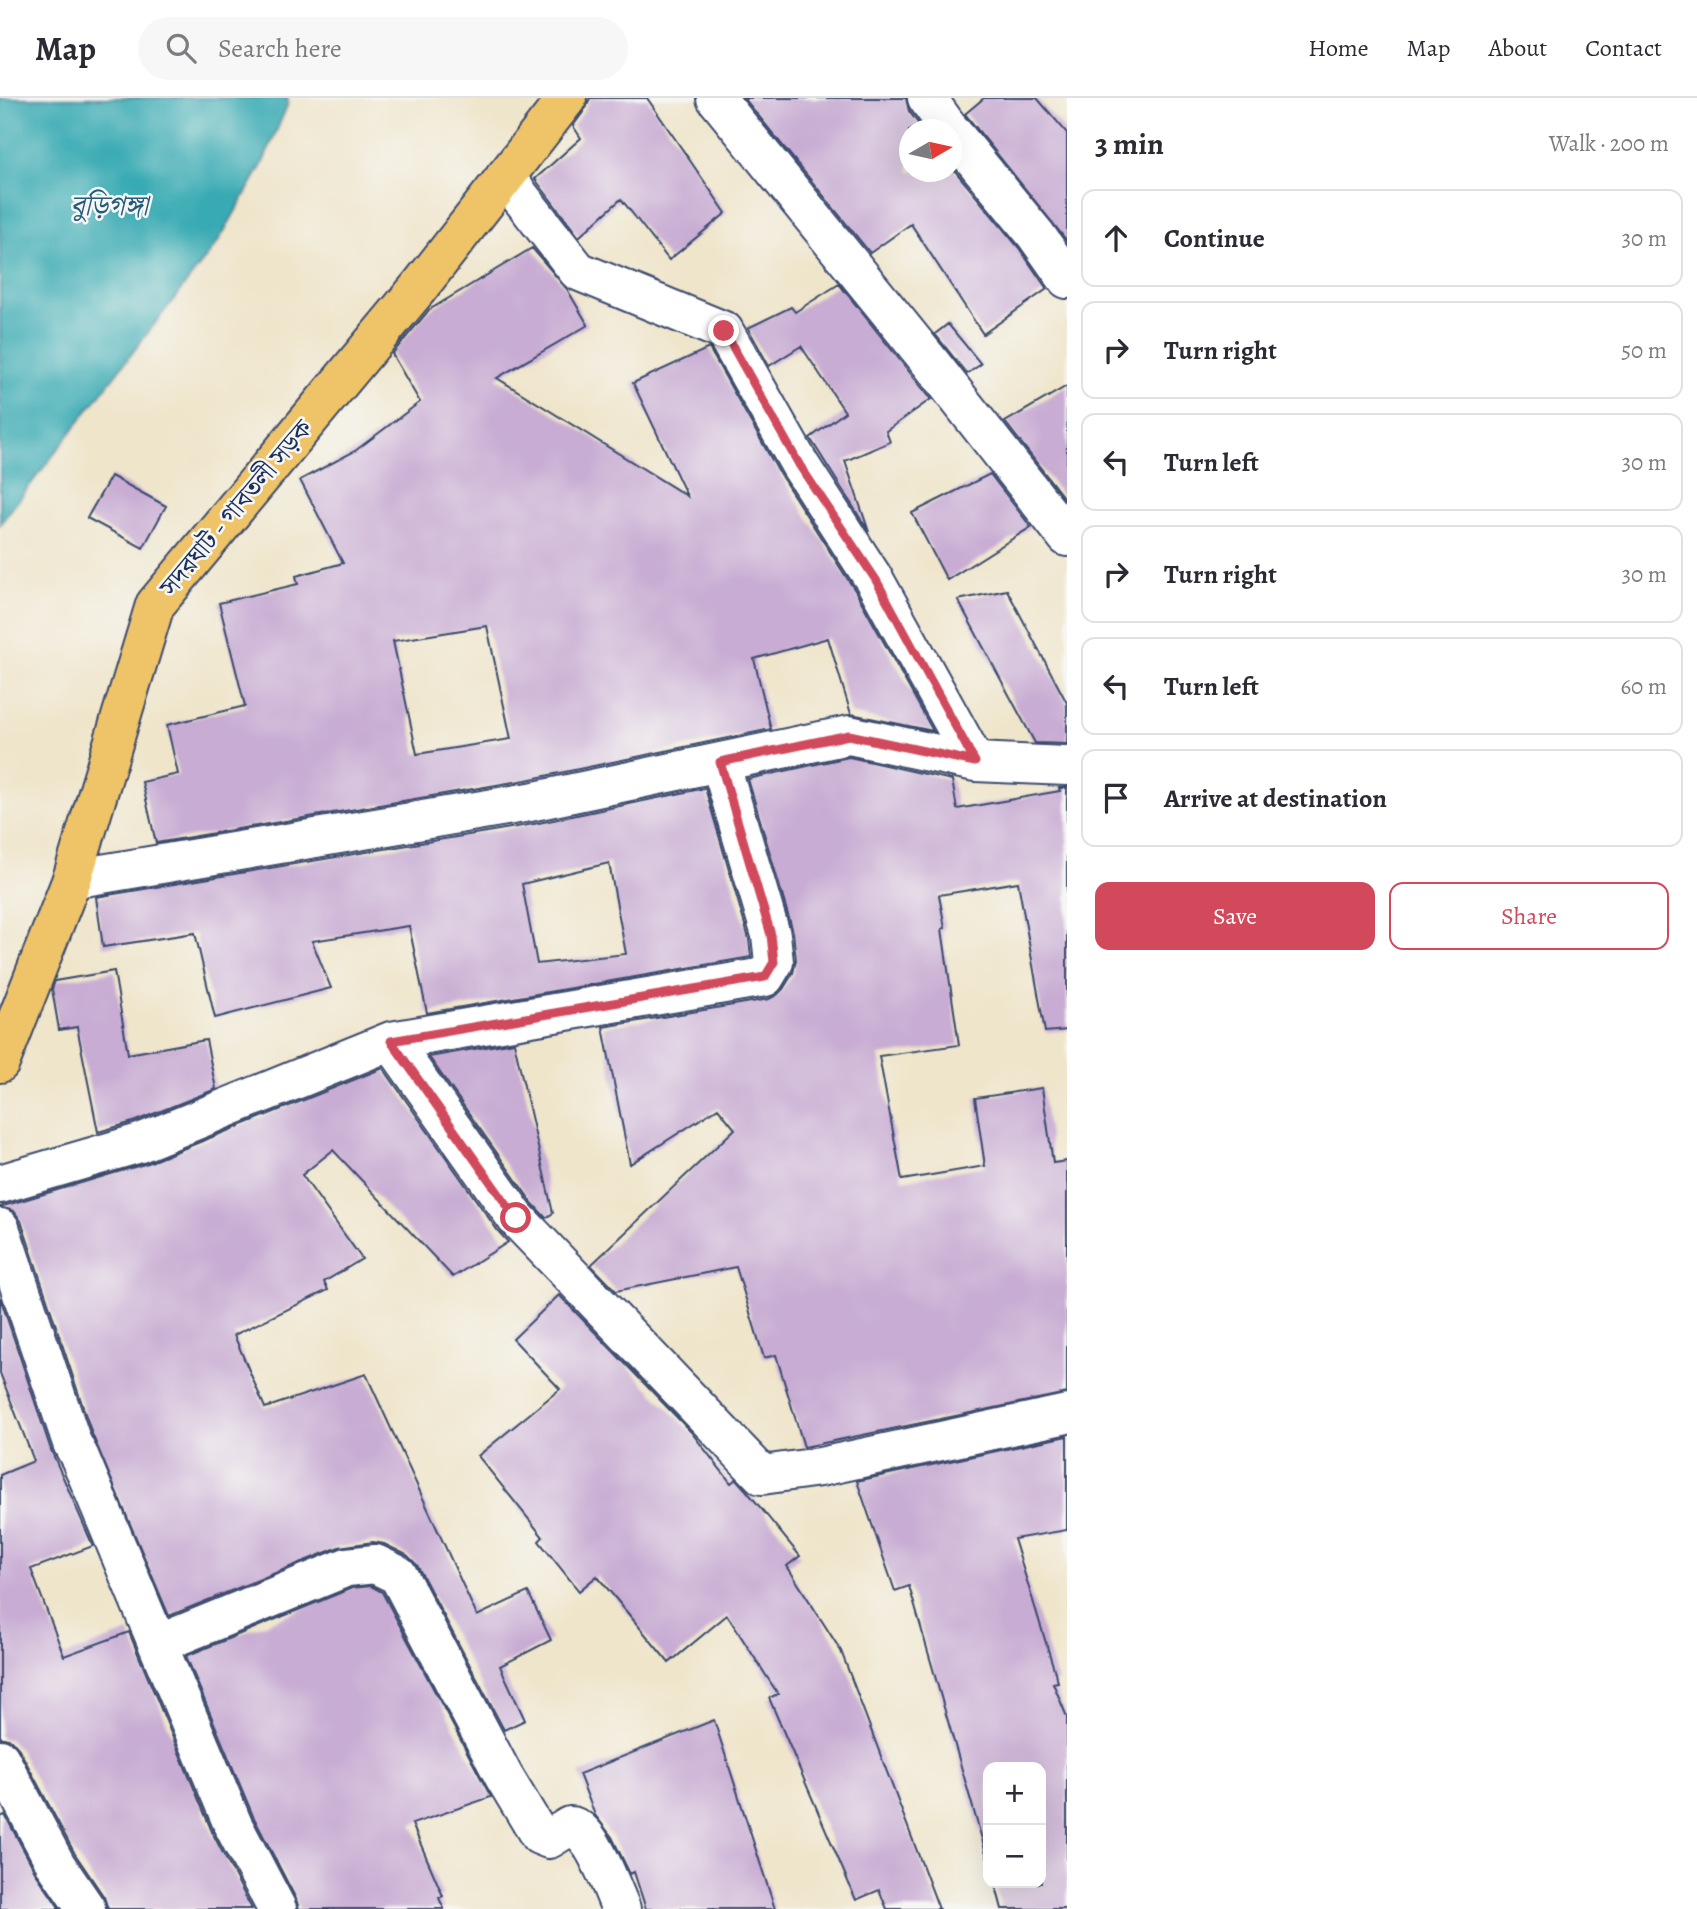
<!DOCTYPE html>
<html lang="en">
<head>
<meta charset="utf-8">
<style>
	body { margin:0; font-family:Alegreya,"Noto Serif Bengali",serif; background:#f7f7f7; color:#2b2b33 }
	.controls { position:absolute; right:21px; bottom:21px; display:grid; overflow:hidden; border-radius:14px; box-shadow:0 7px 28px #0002 }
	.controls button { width:63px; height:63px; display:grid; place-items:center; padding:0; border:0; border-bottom:2px solid #e1e1e2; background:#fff; color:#2b2b33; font:35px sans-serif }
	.compass { position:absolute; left:899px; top:21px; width:63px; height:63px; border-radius:50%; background:#fff; box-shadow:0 7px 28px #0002; rotate:81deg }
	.stop { position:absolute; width:21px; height:21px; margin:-16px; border:5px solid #d1495b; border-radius:50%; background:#fff }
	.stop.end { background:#d1495b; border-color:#fff; box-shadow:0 2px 7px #0008 }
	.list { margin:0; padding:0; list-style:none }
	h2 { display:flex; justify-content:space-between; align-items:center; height:91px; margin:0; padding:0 28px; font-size:30px }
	h2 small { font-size:23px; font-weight:400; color:#7c7c81 }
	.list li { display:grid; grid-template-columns:46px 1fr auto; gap:21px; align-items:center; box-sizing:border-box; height:98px; margin:0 14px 14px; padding:0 14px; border:2px solid #e1e1e2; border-radius:14px }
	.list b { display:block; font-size:26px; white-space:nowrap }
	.list em { font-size:23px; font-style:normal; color:#7c7c81 }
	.actions { display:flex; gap:14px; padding:21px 28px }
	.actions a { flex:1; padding:16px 0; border:2px solid #d1495b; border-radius:14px; text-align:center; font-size:24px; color:#d1495b }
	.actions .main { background:#d1495b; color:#fff }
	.icon { flex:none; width:38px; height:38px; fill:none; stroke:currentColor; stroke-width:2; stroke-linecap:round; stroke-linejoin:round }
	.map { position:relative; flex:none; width:1067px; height:1811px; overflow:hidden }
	header { display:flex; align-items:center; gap:42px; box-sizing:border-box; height:98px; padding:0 35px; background:#fff; border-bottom:2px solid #e1e1e2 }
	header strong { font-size:33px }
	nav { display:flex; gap:38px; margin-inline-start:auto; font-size:24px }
	.search { width:490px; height:63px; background:#f7f7f7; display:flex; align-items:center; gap:18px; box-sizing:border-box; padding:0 24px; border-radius:38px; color:#7c7c81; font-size:26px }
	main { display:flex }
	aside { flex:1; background:#fff }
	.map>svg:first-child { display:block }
	.water { fill:#39aab3; stroke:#2a6c88; stroke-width:2 }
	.building { fill:#c8acd3; fill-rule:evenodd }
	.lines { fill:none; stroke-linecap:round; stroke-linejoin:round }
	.minor-casing { stroke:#3b4a6e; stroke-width:42 }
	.trunk-casing { stroke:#3b4a6e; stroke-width:42 }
	.minor { stroke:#fff; stroke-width:38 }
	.trunk { stroke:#efc469; stroke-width:38 }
	.route { stroke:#d1495b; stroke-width:9 }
	.labels { text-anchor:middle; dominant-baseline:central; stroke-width:5; stroke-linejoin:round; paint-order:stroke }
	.street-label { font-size:26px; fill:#1b2f5e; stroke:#f6f6f2 }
	.water-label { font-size:28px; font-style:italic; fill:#265a7c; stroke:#f6f6f2 }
</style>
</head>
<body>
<header>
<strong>Map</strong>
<div class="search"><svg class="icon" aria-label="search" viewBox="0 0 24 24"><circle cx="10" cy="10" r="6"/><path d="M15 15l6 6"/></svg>Search here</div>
<nav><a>Home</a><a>Map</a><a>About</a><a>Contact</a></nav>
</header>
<main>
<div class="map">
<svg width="1067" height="1811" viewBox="0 0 1067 1811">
	<rect width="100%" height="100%" fill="#f6f6f2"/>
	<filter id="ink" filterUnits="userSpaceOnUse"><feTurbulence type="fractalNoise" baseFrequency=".0143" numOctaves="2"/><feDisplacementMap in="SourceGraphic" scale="14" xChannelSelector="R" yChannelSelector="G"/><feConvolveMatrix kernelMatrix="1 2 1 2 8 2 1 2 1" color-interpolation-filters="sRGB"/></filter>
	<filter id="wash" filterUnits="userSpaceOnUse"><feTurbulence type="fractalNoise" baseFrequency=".00686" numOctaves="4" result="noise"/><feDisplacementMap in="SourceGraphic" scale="28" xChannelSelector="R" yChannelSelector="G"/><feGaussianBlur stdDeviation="1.57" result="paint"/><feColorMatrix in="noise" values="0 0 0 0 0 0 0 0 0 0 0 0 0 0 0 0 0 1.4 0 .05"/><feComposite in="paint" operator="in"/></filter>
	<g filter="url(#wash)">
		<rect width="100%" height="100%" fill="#efe5cb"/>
		<path class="water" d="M0,0H288L287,8L262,67L218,144L0,426Z"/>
		<g id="blocks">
			<path class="building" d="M590,0H647L726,115L669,162L621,101L579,139L535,81L581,40L573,28L584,13Z
				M744,0H906L909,13L923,32H909V74H951V68L1019,150L1047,191L983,236L911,126L870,155Z
				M984,0H1037L1067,35V143L965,16Z
				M532,150L567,191L588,227L497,280L687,398L633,285L709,250L781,378L856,494L933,633L851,616L828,540L754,561L771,631L526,682L156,745L142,684L178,676L167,627L245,608L219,505L298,486L296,478L343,465L300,382L355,353L420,304L392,256L429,212ZM487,528L511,641L417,656L393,543Z
				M839,186L931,301L886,333L890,344L845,363L869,434L810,340L845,314L801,248L769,268L748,230L791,209L795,214Z
				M948,226L981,266L967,276L935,236Z
				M1067,288V404L1005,324Z
				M990,376L1031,429L947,482L912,415Z
				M111,378L166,408L143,450L87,420Z
				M1007,492L1067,605V646L1035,645L958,502Z
				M849,659L952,682L957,711L1060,693L1059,690H1067V932L1045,934L1018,784L939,797L945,830L942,831L959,947L879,958L902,1082L985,1068L975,1000L1042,990L1053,1065L1067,1063V1295L804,1349L776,1257L764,1260L736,1169L616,1193L591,1167L735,1031L718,1010L630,1066L603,929L769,901L777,897L783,891L793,875L796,862L793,834L748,681Z
				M705,690L749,841L751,859L427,915L409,828L312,843L331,890L215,920L195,835L103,849L96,799L534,726ZM609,765L626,856L537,866L522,786Z
				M114,873L128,956L206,942L216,991L133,1024L98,1034L77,929L59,932L52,891L55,883Z
				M514,944L553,1115L546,1120L533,1106L429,959Z
				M383,970L498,1133L508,1144L453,1179L333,1052L302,1077L362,1161L324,1184L328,1192L234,1237L265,1310L366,1276L477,1518L528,1494L551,1542L500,1568L525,1622L504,1632L417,1467L407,1457L384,1446L373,1444L339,1449L169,1518L92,1336L21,1123L14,1113L0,1109L148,1065Z
				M559,1197L691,1334L731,1385L736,1381L746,1392L800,1458L787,1468L841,1553L939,1811H887L879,1792L856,1802L769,1600L778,1596L727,1517L669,1565L597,1478L579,1493L539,1443L543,1439L478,1358L560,1291L513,1241Z
				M0,1199L51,1352L93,1448L31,1471L64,1558L129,1534L213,1736L252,1811H108L104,1799L75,1756L19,1651L11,1642L0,1639V1377L34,1363L0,1275Z
				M1067,1338V1432L1014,1441L1058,1584L1053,1585L1067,1619V1811H1002L995,1785H1041V1669H988V1762L909,1488L895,1493L857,1383Z
				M371,1488L382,1494L491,1699L412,1726L443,1798L439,1800L444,1811H299L296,1801L253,1718L186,1558L352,1490Z
				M714,1622L775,1811H646L634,1774L630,1776L612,1739L595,1717L579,1676Z
				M5,1717L37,1777L60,1811H0V1719Z"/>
		</g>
	</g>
	<g filter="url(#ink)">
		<use href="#blocks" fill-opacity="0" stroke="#3b4a6e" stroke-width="2"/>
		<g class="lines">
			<g class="minor-casing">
				<path id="minor" d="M716,0L930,264L1067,439
					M927,0L950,32
					M951,33L1036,137L1067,181
					M505,79L578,173L724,233L800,367L875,483L975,664
					M72,781L530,704L849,637L975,664L1067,668
					M391,943L516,1120L762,1377L820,1369L1067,1316
					M0,1086L140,1045L391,943L765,879L774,864L771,837L720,664
					M0,1130L72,1345L80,1360L233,1727L277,1811
					M158,1546L347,1469L375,1466L398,1477L504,1679L539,1737L549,1741L570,1728C590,1727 613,1793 621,1811
					M0,1661L56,1767L86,1811"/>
			</g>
			<g class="trunk-casing">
				<path id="trunk" d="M0,965L72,781L155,507L420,188L567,0"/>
			</g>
			<use href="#minor" class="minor"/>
			<use href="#trunk" class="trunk"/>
		</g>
	</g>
	<g class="lines" filter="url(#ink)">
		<path class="route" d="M516,1120L391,943L765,879L774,864L771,837L720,664L849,637L975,664L876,482L800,368L724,233"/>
	</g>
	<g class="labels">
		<g class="street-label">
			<text transform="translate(236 410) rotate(-50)">সদরঘাট - গাবতলী সড়ক</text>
		</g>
		<g class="water-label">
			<text x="109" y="108">বুড়িগঙ্গা</text>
		</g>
	</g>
</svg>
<div class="controls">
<button>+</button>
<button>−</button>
</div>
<svg class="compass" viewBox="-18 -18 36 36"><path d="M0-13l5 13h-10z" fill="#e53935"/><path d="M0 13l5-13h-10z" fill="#7c7c81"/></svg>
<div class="stop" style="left:516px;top:1120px"></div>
<div class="stop end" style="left:724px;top:233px"></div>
</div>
<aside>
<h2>3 min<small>Walk · 200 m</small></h2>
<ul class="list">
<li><svg class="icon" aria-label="ahead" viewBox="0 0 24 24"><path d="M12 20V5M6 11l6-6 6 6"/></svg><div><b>Continue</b></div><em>30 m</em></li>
<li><svg class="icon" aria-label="right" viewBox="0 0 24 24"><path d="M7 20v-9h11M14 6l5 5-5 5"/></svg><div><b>Turn right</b></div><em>50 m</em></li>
<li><svg class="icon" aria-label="left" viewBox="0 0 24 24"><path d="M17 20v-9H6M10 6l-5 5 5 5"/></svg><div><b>Turn left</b></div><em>30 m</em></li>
<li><svg class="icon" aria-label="right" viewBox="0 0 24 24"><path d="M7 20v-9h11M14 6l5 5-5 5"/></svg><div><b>Turn right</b></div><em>30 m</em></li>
<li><svg class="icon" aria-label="left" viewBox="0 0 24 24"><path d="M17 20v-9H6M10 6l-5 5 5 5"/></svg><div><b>Turn left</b></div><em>60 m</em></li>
<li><svg class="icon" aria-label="arrive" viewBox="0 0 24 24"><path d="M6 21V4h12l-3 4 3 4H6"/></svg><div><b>Arrive at destination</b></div></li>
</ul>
<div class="actions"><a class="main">Save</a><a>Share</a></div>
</aside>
</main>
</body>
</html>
